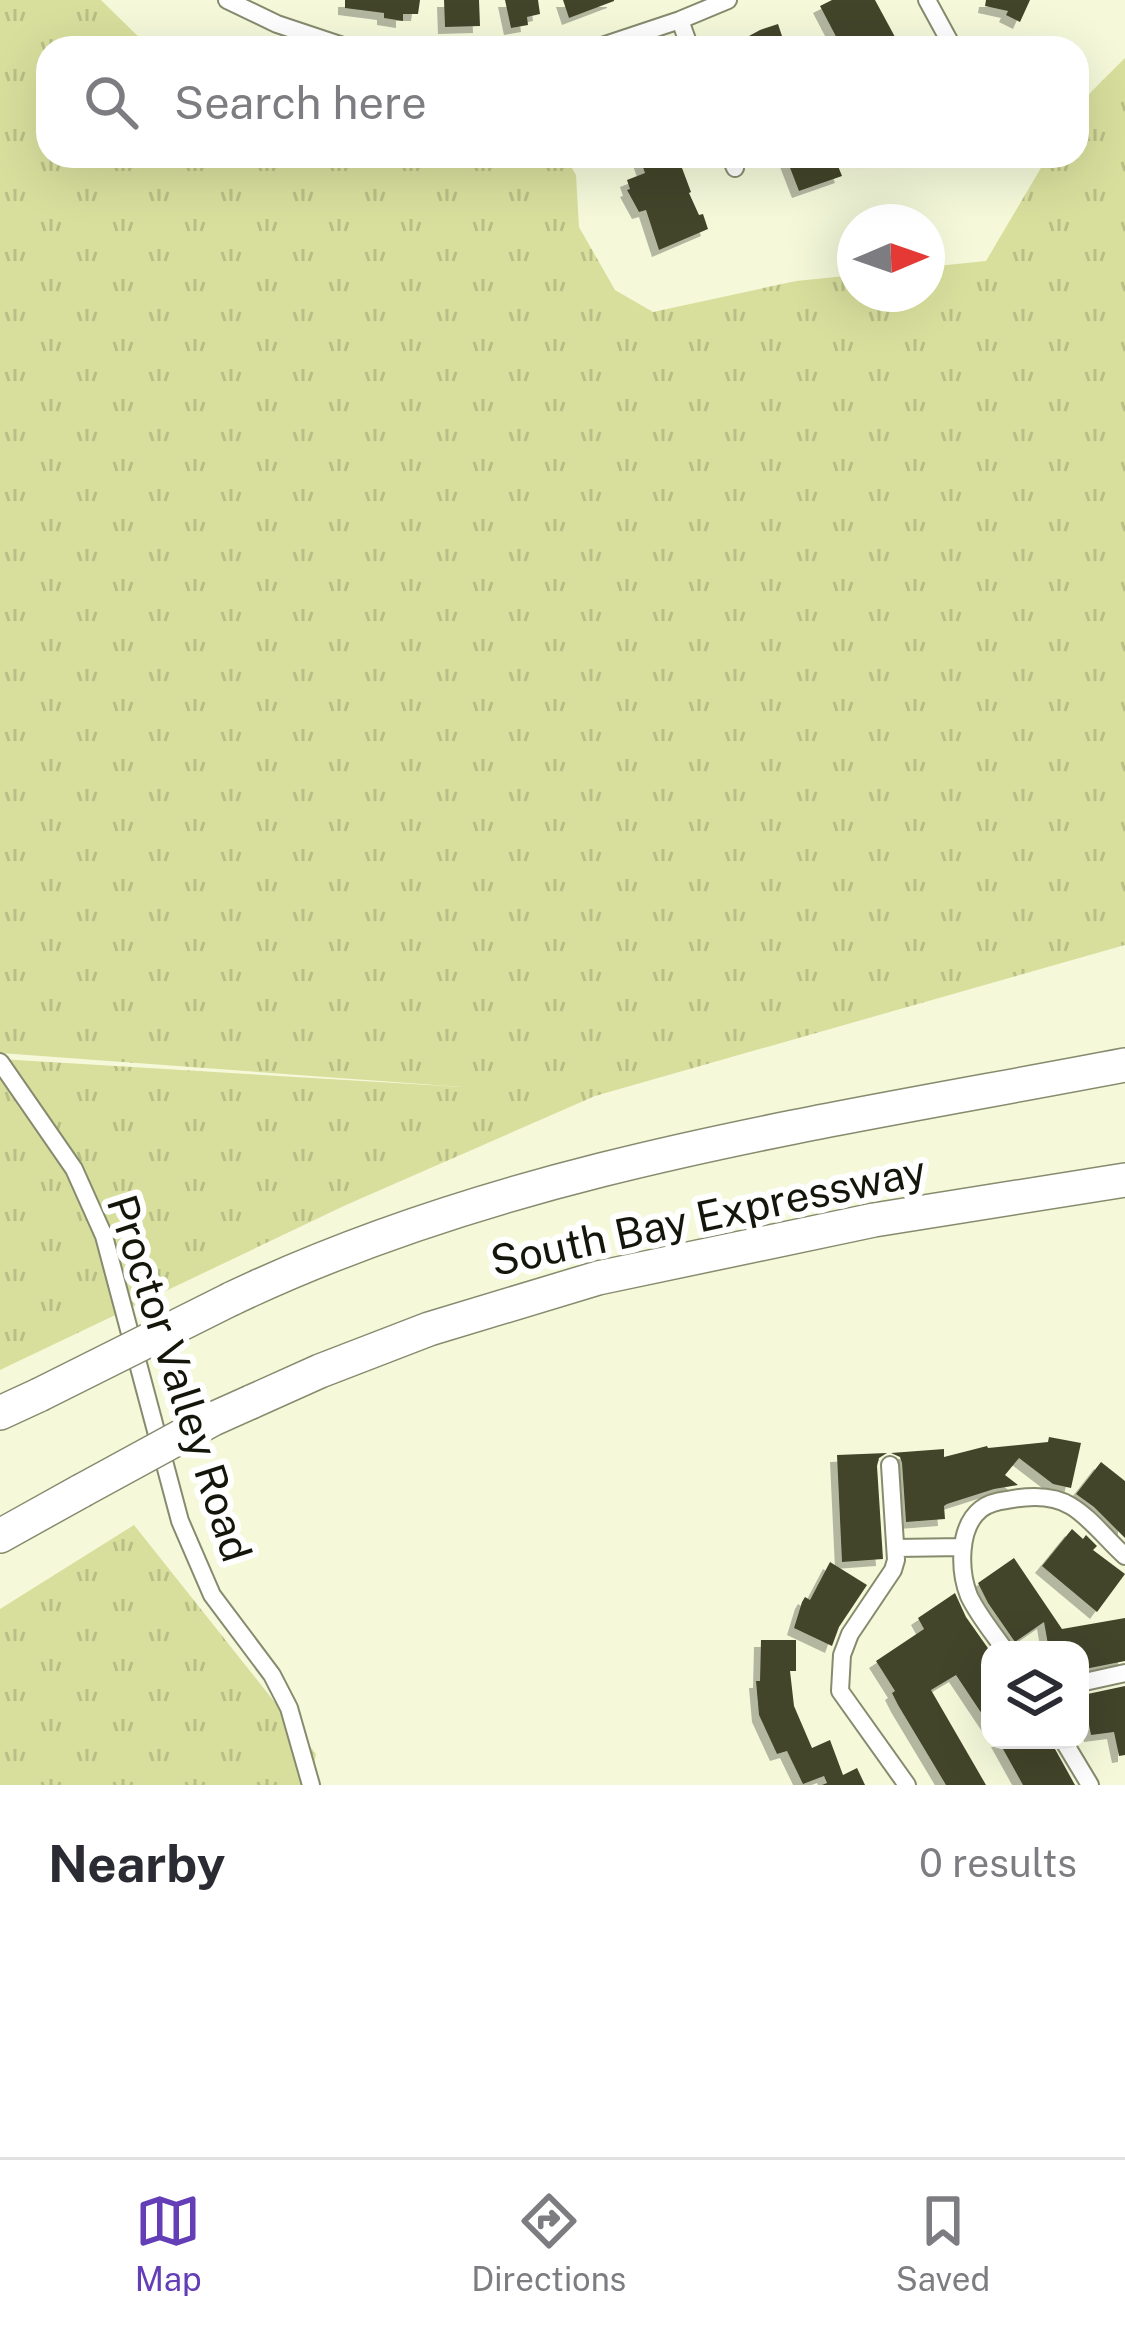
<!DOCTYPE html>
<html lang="en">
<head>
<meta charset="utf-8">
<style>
	body { margin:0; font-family:"Public Sans",sans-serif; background:#f7f7f7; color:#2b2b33 }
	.controls { position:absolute; right:36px; bottom:36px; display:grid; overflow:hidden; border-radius:24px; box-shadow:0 12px 48px #0002 }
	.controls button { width:108px; height:108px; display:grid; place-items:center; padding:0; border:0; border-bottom:3px solid #e1e1e2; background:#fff; color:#2b2b33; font:60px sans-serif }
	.compass { position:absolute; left:837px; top:204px; width:108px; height:108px; border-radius:50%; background:#fff; box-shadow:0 12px 48px #0002; rotate:88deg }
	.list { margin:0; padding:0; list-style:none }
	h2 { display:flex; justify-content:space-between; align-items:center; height:156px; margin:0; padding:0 48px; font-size:51px }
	h2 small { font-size:39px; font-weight:400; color:#7c7c81 }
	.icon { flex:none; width:66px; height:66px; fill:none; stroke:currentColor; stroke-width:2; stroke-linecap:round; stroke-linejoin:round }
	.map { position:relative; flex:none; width:1125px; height:1785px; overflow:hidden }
	.search { position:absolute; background:#fff; box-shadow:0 12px 48px #0002; left:36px; right:36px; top:36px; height:132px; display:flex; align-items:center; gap:30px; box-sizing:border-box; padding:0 42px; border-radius:36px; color:#7c7c81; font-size:45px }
	.sheet { height:372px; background:#fff }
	nav { display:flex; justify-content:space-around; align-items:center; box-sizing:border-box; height:168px; border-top:3px solid #e1e1e2; background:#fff; font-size:33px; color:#7c7c81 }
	nav a { display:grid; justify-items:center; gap:6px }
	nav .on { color:#643eb7 }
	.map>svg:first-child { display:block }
	.grass { fill:url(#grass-tufts) }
	.building { fill:#43452b; filter:url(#shadow) }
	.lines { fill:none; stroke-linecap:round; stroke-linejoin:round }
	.street-casing { stroke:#878b6e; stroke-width:20 }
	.highway-casing { stroke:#878b6e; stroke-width:36 }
	.street { stroke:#fff; stroke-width:16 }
	.highway { stroke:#fff; stroke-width:33 }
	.highway-bridge-casing { stroke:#878b6e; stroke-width:36; stroke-linecap:butt }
	.highway-bridge { stroke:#fff; stroke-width:33 }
	.labels { text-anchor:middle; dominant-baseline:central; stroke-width:12; stroke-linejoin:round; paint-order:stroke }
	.street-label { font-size:42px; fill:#15160b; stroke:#fff }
</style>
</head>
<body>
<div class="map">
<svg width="1125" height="1785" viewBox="0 0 1125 1785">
	<defs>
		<pattern id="grass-tufts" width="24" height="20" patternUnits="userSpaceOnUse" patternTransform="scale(3)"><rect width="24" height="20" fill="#d8df9d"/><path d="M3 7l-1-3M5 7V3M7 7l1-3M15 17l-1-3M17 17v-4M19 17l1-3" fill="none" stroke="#b8bf86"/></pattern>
		<filter id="shadow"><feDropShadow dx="-7" dy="7" stdDeviation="0" flood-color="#0004"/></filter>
	</defs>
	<rect width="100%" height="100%" fill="#f5f9da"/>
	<path class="grass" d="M0,0H101L150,48H48V156H565L576,175L579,227L615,290L653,312L796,281L855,275V294H927V267L986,261L1048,156H1077V112L1091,92L1125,58V945L595,1096L346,1205L0,1370V1059L462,1087L0,1053Z
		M134,1525L316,1754L310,1785H0V1609Z"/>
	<path class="building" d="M345,0H420L418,14H403V21L384,18V13L345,8Z
		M444,0H479L480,26L445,27Z
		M505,0H538L540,14L527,17L528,25L511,28Z
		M563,0H614V1L569,18Z
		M832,0H875L901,48H842L820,6Z
		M986,0H1030L1020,22L1006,15L1008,11L985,6Z
		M778,24L786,48H727L760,30Z
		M639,156H653L657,168L679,160L691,192L689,193L699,215L703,214L708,229L659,250L646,210L639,212L627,190L630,189L627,180L645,173Z
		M797,156H834L842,176L799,191L787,160Z
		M1049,1437L1081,1443L1071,1488L1053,1484L1019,1458L1005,1475L1018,1485L994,1489L947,1504L944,1506L945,1519L906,1522L902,1463L900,1457L891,1453L944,1449V1457L987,1446L988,1448L1048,1442Z
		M887,1453L879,1458L877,1466L883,1559L842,1562L837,1455Z
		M1101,1462L1125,1481V1538L1094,1507L1076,1494Z
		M1072,1529L1083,1539L1086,1535L1097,1546L1093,1550L1125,1574L1097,1612L1042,1566Z
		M1014,1558L1062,1629L1125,1618V1661L1080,1670V1650H1049L1044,1622L1015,1642L988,1603L978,1583Z
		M830,1562L867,1585L839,1627L832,1646L794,1628L802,1602L805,1597L810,1600Z
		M955,1593L966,1617L990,1651V1726L956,1675L931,1690L986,1785H946L898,1705L892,1693L895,1691L876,1661L924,1629L918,1618Z
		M761,1640H796V1671H790L794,1706L812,1748L830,1740L843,1775L857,1768L865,1785H822L827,1783L824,1776L803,1784L787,1751L777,1754L759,1715L756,1681H760Z
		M1125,1686V1755L1119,1756L1114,1732L1091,1735L1083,1695Z
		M998,1740H1050L1075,1785H1023Z"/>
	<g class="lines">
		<g class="street-casing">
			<path id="street" d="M227,0L277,24L349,48
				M927,0L951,44
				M680,20L690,48
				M596,48L680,20L728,0
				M730,156L735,168
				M0,1062L74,1169L104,1236L180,1521L212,1595L272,1675L289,1708L311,1785
				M890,1465L896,1560L893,1570L850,1634L842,1655L840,1691L907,1785
				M896,1548L963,1547
				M1005,1650C993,1633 978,1615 969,1596C959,1571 958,1527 981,1509C989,1503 998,1501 1007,1500C1027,1496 1052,1494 1071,1506C1091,1518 1107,1540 1125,1556
				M1080,1683L1125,1673
				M1063,1740L1090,1785"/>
		</g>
		<g class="highway-casing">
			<path id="highway" d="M231,1299C512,1165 822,1123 1125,1065
				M251,1402L320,1371L429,1329L598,1278L874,1220L1125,1180
				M0,1413L39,1395
				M0,1536L81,1491"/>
		</g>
		<use href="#street" class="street"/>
		<use href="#highway" class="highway"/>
		<g class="highway-bridge-casing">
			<path id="highway-bridge" d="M39,1395L231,1299
				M81,1491L213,1419L251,1402"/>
		</g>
		<use href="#highway-bridge" class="highway-bridge"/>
	</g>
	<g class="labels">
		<g class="street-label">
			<text transform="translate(708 1215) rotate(-12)">South Bay Expressway</text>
			<text transform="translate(180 1378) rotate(72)">Proctor Valley Road</text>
		</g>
	</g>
</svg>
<div class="controls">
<button><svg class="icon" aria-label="layers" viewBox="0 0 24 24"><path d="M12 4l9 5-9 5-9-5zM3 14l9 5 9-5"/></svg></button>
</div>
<svg class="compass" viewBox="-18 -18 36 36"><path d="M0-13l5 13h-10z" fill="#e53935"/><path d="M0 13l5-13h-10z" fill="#7c7c81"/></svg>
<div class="search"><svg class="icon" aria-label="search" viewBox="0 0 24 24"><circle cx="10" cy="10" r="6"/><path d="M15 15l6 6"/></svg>Search here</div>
</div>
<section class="sheet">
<h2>Nearby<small>0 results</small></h2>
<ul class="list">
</ul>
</section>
<nav>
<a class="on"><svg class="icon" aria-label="map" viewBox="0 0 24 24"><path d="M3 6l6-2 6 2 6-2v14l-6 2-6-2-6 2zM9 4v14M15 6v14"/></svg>Map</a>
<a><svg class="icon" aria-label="directions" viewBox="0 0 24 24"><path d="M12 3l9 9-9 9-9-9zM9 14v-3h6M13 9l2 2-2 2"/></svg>Directions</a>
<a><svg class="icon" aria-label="saved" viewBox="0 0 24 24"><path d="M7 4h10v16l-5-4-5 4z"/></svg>Saved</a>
</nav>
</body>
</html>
